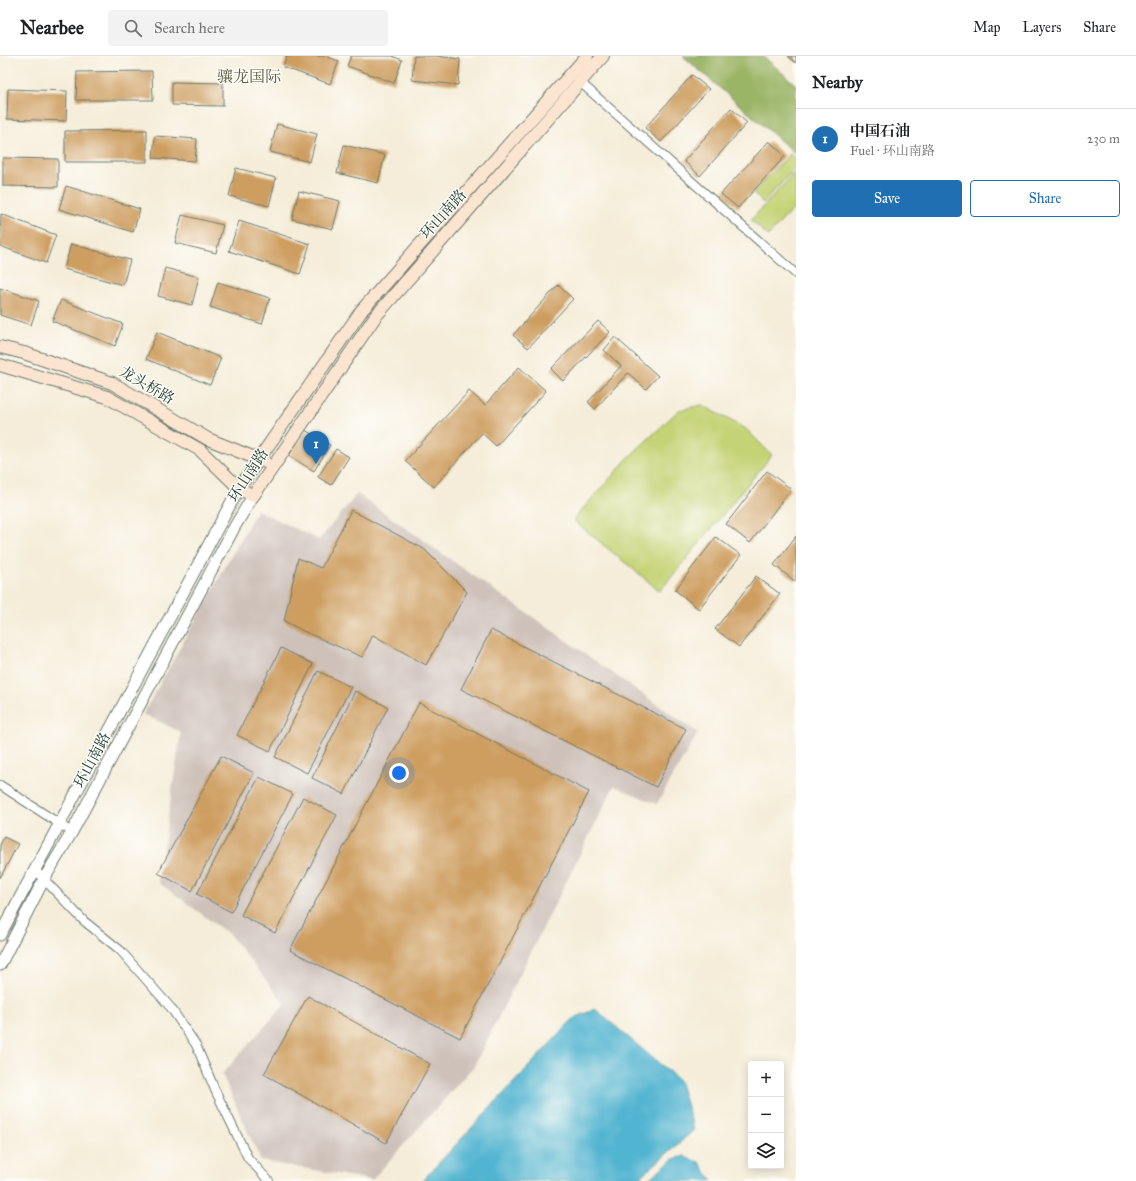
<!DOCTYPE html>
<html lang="en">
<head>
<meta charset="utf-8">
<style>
	body { margin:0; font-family:"IM FELL Great Primer","Noto Serif SC",serif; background:#f2f2f2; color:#202124 }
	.controls { position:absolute; right:12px; bottom:12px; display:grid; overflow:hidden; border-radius:4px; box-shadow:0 2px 10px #0003 }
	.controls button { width:36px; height:36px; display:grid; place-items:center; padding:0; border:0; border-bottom:1px solid #e0e0e0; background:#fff; color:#202124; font:20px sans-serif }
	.you { position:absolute; left:399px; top:717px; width:14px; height:14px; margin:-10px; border:3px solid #fff; border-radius:50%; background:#1a73e8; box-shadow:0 0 0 6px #1a73e833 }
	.badge { display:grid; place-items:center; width:26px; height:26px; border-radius:50%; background:#1f6fb2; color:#fff; font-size:13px; font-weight:700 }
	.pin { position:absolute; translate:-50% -33px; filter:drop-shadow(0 1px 2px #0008) }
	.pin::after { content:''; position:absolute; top:21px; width:14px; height:12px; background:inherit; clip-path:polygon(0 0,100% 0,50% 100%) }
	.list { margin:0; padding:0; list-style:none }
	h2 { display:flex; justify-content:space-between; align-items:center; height:52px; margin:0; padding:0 16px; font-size:17px }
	h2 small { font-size:13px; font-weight:400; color:#757577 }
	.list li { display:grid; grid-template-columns:26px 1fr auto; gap:12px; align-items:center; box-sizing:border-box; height:60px; padding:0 16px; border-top:1px solid #e0e0e0 }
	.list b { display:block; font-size:15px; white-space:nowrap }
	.list p { margin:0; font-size:13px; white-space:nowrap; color:#757577 }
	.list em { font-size:13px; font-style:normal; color:#757577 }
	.actions { display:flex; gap:8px; padding:12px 16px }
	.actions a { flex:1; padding:9px 0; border:1px solid #1f6fb2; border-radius:4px; text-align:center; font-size:14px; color:#1f6fb2 }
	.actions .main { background:#1f6fb2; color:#fff }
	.icon { flex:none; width:22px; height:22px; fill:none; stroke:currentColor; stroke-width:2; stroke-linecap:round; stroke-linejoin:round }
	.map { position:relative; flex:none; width:796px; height:1125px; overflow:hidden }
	header { display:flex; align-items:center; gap:24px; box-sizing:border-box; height:56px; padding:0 20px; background:#fff; border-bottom:1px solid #e0e0e0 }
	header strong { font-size:19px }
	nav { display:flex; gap:22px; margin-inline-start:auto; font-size:14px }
	.search { width:280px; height:36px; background:#f2f2f2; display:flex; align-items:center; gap:10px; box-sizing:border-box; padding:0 14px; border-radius:4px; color:#757577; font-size:15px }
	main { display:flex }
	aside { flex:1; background:#fff }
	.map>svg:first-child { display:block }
	.industrial { fill:#cec1ba }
	.green { fill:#c4d375; stroke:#728854 }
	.forest { fill:#9bb566; stroke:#5d794d }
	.water { fill:#51b4d0; stroke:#387882 }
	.building { fill:#ce9e60 }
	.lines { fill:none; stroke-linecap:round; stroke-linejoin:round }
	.minor-casing { stroke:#6a7b6e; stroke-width:10 }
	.tertiary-casing { stroke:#6a7b6e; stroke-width:13 }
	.secondary-casing { stroke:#6a7b6e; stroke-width:14 }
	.minor { stroke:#fff; stroke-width:8 }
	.tertiary { stroke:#fff; stroke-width:11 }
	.secondary { stroke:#fce5d0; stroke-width:12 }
	.labels { text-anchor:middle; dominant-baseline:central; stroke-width:3; stroke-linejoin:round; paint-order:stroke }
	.street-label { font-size:15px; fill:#1f3d34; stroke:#fdfcf7 }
	.neighbourhood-label { font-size:16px; fill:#5c5f43; stroke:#fdfcf7 }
</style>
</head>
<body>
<header>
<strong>Nearbee</strong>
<div class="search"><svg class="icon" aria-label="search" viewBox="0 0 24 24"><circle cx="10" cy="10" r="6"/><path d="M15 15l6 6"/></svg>Search here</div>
<nav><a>Map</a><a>Layers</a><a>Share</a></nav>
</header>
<main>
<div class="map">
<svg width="796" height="1125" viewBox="0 0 796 1125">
	<rect width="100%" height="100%" fill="#fdfcf7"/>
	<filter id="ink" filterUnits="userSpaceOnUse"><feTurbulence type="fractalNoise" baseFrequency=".025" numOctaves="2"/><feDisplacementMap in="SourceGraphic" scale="8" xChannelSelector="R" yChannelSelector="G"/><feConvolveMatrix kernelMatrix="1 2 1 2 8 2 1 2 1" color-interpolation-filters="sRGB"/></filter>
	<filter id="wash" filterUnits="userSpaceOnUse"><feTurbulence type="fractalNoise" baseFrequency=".012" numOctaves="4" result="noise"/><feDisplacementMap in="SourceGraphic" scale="16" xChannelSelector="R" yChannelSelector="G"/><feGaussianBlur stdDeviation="0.9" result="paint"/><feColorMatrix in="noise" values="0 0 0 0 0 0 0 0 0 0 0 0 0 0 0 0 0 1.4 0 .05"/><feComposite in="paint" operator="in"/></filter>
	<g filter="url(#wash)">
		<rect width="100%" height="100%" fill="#f5edd9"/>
		<path class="industrial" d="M357,438L698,677L657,748L614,730L474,1010L372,1124L261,1105L222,1018L285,948L230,879L158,826L181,676L143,658L257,454L319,484Z"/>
		<path class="green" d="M790,98L796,104V111L763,147L753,137Z
			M796,115V150L768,180L751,164Z
			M702,349L746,373L772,399L660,535L573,464L629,401L679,354Z"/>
		<path class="forest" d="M683,0H763L796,29V98Z"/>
		<path class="water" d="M595,953L679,1024L694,1074L636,1125H422L574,962Z
			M685,1100L699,1106L713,1125H646L673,1103Z"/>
		<g id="blocks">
			<path class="building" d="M287,0H325L339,5L330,28L283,11Z
				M351,0H392L402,4L394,27L347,10Z
				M414,0H436L460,3L458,29L412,24Z
				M788,0H796V7Z
				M152,15L153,44H76L77,16Z
				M692,19L709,33L661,86L645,72Z
				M172,26L223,27V50L172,49Z
				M8,33L67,35L66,65L7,63Z
				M731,52L747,67L700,120L684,105Z
				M277,68L317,78L310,106L270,96Z
				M147,74V106H65V75Z
				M155,80L197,83L195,105L153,102Z
				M769,85L785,100L738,152L721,138Z
				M344,89L385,99L378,127L337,117Z
				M3,102L58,103V131L3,130Z
				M236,112L276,122L269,150L229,140Z
				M66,130L140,153L133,176L59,153Z
				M299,135L340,145L333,173L292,163Z
				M1,158L56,179L46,207L0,190Z
				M182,159L223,169L216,197L175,187Z
				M239,165L310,188L300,218L229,195Z
				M71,188L130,204L123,229L64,213Z
				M165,212L199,221L192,249L158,240Z
				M218,226L270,242L262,268L210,251Z
				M558,229L573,243L528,292L513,279Z
				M0,232L39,245L31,269L0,259Z
				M61,244L123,268L115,290L52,265Z
				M598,265L610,276L563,325L551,313Z
				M157,276L221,302L210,329L146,303Z
				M615,281L658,320L646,333L628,317L595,353L588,346L621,310L604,294Z
				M519,311L546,335L496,390L482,377L434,431L405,405L469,335L485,349Z
				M305,374L330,389L314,415L289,400Z
				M336,393L349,401L331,429L318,421Z
				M767,415L791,433L750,487L726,468Z
				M351,454L424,493L467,536L426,609L373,579L362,601L303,575L284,565L298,502L321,512Z
				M796,480V526L774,509Z
				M716,481L741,499L699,553L675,534Z
				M756,520L780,538L739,591L715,573Z
				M491,574L686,673L656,731L461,633Z
				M281,592L313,608L270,695L237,679Z
				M318,615L351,631L307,717L275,701Z
				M355,635L388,651L344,738L312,722Z
				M419,647L589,736L460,982L290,894Z
				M221,700L254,717L192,835L158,817Z
				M259,721L293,738L231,856L197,838Z
				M303,741L337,759L275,877L241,859Z
				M4,781L18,788L0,822V789Z
				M308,940L430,1008L386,1087L264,1018Z"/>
		</g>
	</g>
	<g filter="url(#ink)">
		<use href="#blocks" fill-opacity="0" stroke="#6a7b6e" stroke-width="1"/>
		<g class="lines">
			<g class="minor-casing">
				<path id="minor" d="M580,26L796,218
					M0,729L72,776
					M35,814L84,865L120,894L171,952L196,989L215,1034L248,1102L269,1125"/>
			</g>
			<g class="tertiary-casing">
				<path id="tertiary" d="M0,879L239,432
					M0,909L44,823L72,776L235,470L253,440"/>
			</g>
			<g class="secondary-casing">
				<path id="secondary" d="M0,291L24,297L112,327L208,383L265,406
					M0,309L107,341L200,394L239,432L253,440L375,261L603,0
					M239,432L362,254L587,0"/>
			</g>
			<use href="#minor" class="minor"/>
			<use href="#tertiary" class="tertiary"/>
			<use href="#secondary" class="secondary"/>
		</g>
	</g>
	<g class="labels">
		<g class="street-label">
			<text transform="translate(443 158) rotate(-48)">环山南路</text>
			<text transform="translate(147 329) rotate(30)">龙头桥路</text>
			<text transform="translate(248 419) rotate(-57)">环山南路</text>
			<text transform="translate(92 704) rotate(-62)">环山南路</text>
		</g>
		<g class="neighbourhood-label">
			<text x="249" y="20">骧龙国际</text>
		</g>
	</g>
</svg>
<div class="controls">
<button>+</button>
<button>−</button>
<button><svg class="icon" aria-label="layers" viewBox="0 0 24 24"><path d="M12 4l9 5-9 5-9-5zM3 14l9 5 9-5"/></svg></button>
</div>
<div class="you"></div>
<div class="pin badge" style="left:316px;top:408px">1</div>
</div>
<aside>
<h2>Nearby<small></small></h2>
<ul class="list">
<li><span class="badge">1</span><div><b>中国石油</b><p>Fuel · 环山南路</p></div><em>230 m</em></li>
</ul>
<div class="actions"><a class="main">Save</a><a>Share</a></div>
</aside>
</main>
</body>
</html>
